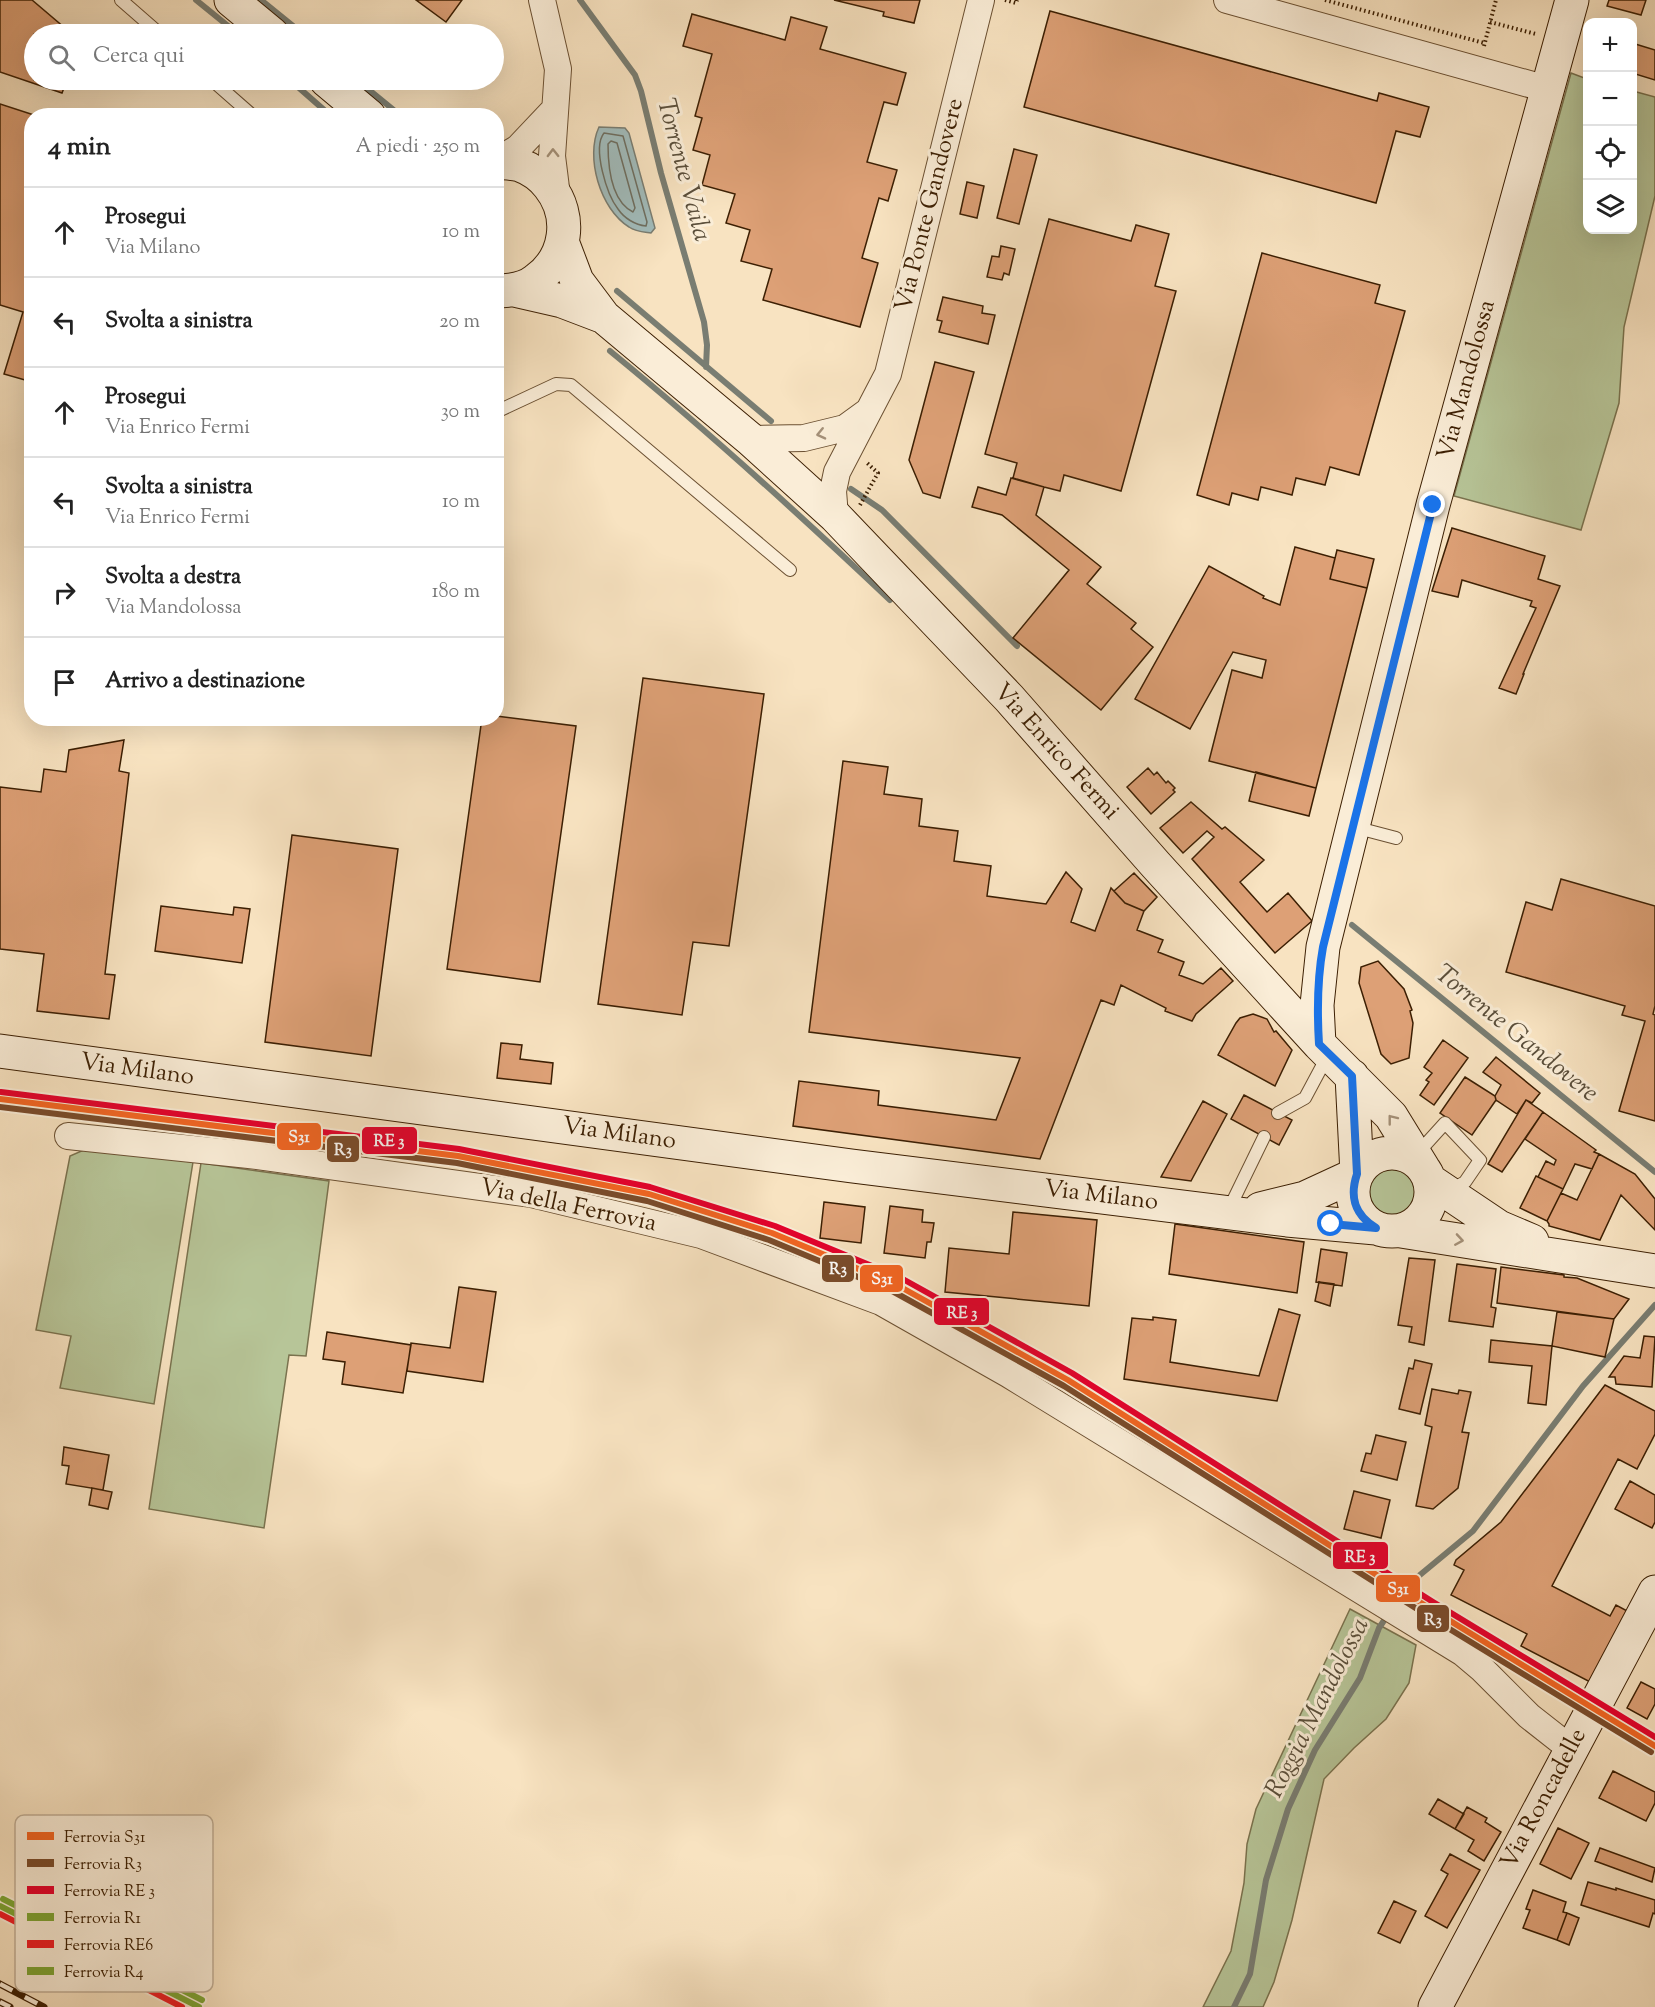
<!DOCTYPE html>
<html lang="it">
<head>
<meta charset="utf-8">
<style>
	body { margin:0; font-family:"Sorts Mill Goudy",serif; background:#f2f2f2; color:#222 }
	.controls { position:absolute; right:18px; top:18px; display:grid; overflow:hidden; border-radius:12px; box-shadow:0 6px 24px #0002 }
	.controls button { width:54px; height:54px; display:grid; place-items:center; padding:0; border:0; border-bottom:2px solid #e0e0e0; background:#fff; color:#222; font:30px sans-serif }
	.stop { position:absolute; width:18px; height:18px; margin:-14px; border:4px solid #1a73e8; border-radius:50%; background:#fff }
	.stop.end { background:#1a73e8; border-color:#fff; box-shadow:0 2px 6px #0008 }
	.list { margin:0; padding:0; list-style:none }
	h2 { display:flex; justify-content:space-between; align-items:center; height:78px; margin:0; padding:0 24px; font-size:26px }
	h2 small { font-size:20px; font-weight:400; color:#767676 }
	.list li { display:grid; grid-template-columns:39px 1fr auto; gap:18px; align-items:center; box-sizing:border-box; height:90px; padding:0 24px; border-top:2px solid #e0e0e0 }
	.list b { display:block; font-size:22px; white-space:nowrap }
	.list p { margin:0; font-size:20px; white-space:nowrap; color:#767676 }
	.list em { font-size:20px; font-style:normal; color:#767676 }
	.icon { flex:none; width:33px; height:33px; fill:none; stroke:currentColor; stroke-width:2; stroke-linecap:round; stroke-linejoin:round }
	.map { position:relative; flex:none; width:1655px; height:2007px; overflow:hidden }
	.search { position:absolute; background:#fff; box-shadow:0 6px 24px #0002; left:24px; top:24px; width:480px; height:66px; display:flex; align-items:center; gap:15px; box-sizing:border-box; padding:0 21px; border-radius:33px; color:#767676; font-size:22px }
	.panel { position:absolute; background:#fff; box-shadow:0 6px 24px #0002; left:24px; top:108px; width:480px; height:618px; border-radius:24px }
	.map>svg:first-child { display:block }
	.green { fill:#b7c598; stroke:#7a724e; stroke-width:1.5 }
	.water { fill:#a1bcbc; stroke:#797d72; stroke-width:1.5 }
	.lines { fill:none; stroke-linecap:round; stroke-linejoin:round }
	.shore { stroke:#6e6e60; stroke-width:1.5 }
	.stream { stroke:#797d72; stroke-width:6 }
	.building { fill:#dda076; stroke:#3c1f03; stroke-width:1.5 }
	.lane-casing { stroke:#6b5032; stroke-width:14 }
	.street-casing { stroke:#6b5032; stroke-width:28 }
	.secondary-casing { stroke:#3c1f03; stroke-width:35 }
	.path { stroke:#3c1f03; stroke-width:4; stroke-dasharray:1.5 3; stroke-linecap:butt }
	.lane { stroke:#faedd7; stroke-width:12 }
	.street { stroke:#faedd7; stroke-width:26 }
	.secondary { stroke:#faedd7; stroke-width:33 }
	.rail-casing { stroke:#3c1f03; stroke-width:7 }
	.rail { stroke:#faedd7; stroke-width:4.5; stroke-dasharray:14; stroke-linecap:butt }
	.rail-1-casing { stroke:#faedd7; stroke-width:10 }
	.rail-2-casing { stroke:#faedd7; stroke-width:10 }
	.rail-3-casing { stroke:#faedd7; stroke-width:10 }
	.rail-4-casing { stroke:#faedd7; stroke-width:10 }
	.rail-5-casing { stroke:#faedd7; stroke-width:10 }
	.rail-6-casing { stroke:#faedd7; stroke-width:10 }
	.rail-1 { stroke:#f26522; stroke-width:6 }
	.rail-2 { stroke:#7a4b2a; stroke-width:6 }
	.rail-3 { stroke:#e4002b; stroke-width:6 }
	.rail-4 { stroke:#7da533; stroke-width:6 }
	.rail-5 { stroke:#ed1c24; stroke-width:6 }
	.rail-6 { stroke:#7da533; stroke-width:6 }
	.oneway { stroke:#a49078 }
	.route { stroke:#1a73e8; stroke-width:8 }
	.labels { text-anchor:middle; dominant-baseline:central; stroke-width:6; stroke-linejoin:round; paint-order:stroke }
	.street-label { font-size:24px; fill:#3c1f03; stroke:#faedd7 }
	.water-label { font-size:26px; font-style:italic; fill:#5a4e3a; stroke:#faedd7 }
	.key { fill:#faedd7; stroke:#c1af97; stroke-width:1.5 }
	.key-label { font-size:16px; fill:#3c1f03 }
	.line-badge { stroke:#faedd7; stroke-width:2 }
	.badge-label { font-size:16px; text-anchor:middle; font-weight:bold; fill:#fff }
</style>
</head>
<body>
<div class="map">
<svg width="1655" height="2007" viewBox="0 0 1655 2007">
	<rect width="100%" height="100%" fill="#f8e3c1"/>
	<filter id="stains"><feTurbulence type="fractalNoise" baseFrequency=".00333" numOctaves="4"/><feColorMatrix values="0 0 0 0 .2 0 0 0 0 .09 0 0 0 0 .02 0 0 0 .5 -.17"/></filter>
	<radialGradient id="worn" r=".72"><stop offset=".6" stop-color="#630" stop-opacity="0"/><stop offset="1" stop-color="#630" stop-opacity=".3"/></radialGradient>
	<path class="green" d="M1571,73L1587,79L1588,230H1632L1633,91L1655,97V196L1624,327L1619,403L1581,530L1454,496Z
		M86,1149L193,1162L154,1404L60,1388L71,1336L36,1330L70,1156Z
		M201,1163L329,1181L306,1356L289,1355L264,1528L149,1509Z
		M1367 1192a25 25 0 1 1 50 0a25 25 0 1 1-50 0Z
		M1350,1609L1416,1645L1409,1683L1386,1719L1354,1748L1324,1779L1292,1920L1274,1982L1263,2007H1203L1231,1951L1244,1883L1247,1844L1256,1809Z"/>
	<path class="water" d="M599,127L625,128L629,133L655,228L651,233C644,232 636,232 629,227C600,209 585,157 599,127Z"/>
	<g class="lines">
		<path class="shore" d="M604,133L623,136L647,222L646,226C635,225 624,218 618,209C607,195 592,148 604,133Z
			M611,141L617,143L635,208L633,212C611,201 608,165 608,144Z"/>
		<path class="stream" d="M196,0L238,34
			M261,0L303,34
			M580,0L635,75L641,91L661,173L704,322L707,345L706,367
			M290,80L331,116
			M357,80L401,116
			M617,291L771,421
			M610,351C707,430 799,514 890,600
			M851,489L882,510L1017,646
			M1352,925L1655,1172
			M1395,1605L1409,1584L1473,1531L1583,1386L1655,1305
			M1234,2007L1250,1974L1266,1880L1288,1809L1315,1750L1360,1678L1379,1628L1389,1613"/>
	</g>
	<path class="building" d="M0,0H32L72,34H34V80H67L62,93L0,72Z
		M416,0H462L446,22Z
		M834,0H920L914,23L883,16L884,12Z
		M1609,0H1646L1641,15L1607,6Z
		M1050,11L1377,101L1379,93L1429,107L1420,137L1396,131L1376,203L1024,107Z
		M692,14L785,40L791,17L827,27L820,49L906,73L897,105L884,102L867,162L897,170L888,201L879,198L862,258L878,263L860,327L763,300L772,269L741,261L750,230L726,223L735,194L702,185L710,155L693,150L702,118L695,116L712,54L683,46Z
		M1632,43L1655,50V80L1632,73Z
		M0,104L37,116H32V382L4,374L23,312L0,305Z
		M1014,149L1037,155L1019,224L997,218Z
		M967,182L984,186L977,218L960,214Z
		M1049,219L1131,241L1136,225L1169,234L1155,286L1176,291L1121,491L1064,475L1060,491L1044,487L1013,478L1017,463L985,454Z
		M1001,246L1015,249L1009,275L1004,273L1002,280L987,277L992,256L999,257Z
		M1262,253L1380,285L1375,303L1405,311L1359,475L1330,467L1325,485L1296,478L1292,495L1261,487L1258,500L1232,493L1229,505L1197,495Z
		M943,297L983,306L982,313L995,315L988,344L939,332L942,321L937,320Z
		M935,362L974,372L940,498L923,493L909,460Z
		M1011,478L1044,487L1036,515L1101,567L1087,584L1136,623L1131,629L1153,647L1101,710L1013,638L1069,570L1002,515L972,507L978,487L1006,495Z
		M1452,528L1545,556L1538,579L1560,586L1523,674H1524L1516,694L1499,688L1536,608L1530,606L1532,601L1462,580L1458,597L1432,591Z
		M1295,547L1335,558L1330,579L1367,588L1316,788L1209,761L1232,670L1262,678L1266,660L1233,652L1190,729L1135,699L1209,566L1264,596L1263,598L1280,605Z
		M1337,550L1374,559L1367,588L1330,579Z
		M643,678L764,694L729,946L693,942L682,1015L598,1004Z
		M496,716L576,726L540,982L447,969L482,718H496Z
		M124,740L119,771L129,773L105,974L115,975L109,1019L37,1011L44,954L0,949V787L41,792L44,769L66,772L69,750Z
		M843,761L888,767L884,794L922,799L919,826L958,831L954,861L991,866L987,896L1046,904L1066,872L1082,889L1071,922L1095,931L1111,888L1125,903L1144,911L1137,930L1163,940L1158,952L1184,962L1179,975L1203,984L1221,968L1233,981L1196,1014L1192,1021L1165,1011L1166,1008L1121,985L1114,1005L1101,1000L1040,1159L793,1126L799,1081L879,1091L878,1105L996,1120L1020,1058L809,1032Z
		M1148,768L1154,775L1157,772L1166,783L1168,781L1175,788L1173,790L1175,792L1151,814L1127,787Z
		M1256,772L1316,788L1309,816L1249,801Z
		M1191,802L1222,829L1225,827L1264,860L1240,882L1267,912L1288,893L1312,921L1275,953L1192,859L1214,837L1207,831L1183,853L1160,828Z
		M292,835L398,849L371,1056L265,1042Z
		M1134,873L1157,897L1144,911L1125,903L1114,891Z
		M1561,879L1655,906V1006L1653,1014L1655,1015V1121L1619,1111L1645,1021L1622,1015L1625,1006L1506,972L1526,902L1552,910Z
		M161,906L233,915L234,907L250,909L242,963L155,951Z
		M1378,961L1404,989L1412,1010L1410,1011L1413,1023L1409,1058L1391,1064L1381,1054L1359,983L1361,967Z
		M1253,1014L1267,1019L1274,1032L1276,1031L1292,1050L1275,1086L1218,1055L1236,1023L1240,1018Z
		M1443,1040L1468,1058L1434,1105L1420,1095L1429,1082L1426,1080L1432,1073L1424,1067Z
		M501,1043L522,1045L520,1059L553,1063L551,1084L497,1078Z
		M1496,1057L1540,1093L1532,1103L1526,1100L1517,1114L1496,1100L1495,1096L1501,1085L1483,1072Z
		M1465,1077L1495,1096L1496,1100L1472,1135L1440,1113Z
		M1244,1095L1292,1120L1279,1145L1231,1119Z
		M1526,1100L1543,1112L1502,1172L1488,1164Z
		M1203,1101L1227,1114L1191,1181L1161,1177Z
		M1543,1112L1596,1150L1594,1152L1599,1154L1592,1169L1575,1164L1563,1189L1538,1177L1546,1161L1554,1165L1556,1160L1525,1139Z
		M1599,1154L1635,1174L1655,1199V1230L1621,1195L1600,1240L1549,1226V1224L1547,1221L1561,1193L1577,1200Z
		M1536,1176L1563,1189L1547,1221L1520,1208Z
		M824,1202L865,1207L861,1243L820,1238Z
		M890,1206L923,1210L922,1222L934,1223L931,1242H927L925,1258L884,1253Z
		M1013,1212L1097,1220L1089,1306L945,1292L949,1248L1009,1254Z
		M1175,1224L1304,1242L1297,1293L1169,1274Z
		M1321,1249L1347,1253L1342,1286L1316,1282Z
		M1409,1258L1435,1260L1424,1345L1409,1342L1412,1327L1398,1325Z
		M1457,1264L1496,1269L1491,1307L1496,1308L1493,1327L1449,1321Z
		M1501,1267L1564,1275V1277L1577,1278L1629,1299L1614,1319L1497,1303Z
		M1319,1282L1334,1284L1330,1306L1315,1301Z
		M459,1287L496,1292L483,1382L407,1371L411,1343L450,1348Z
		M1279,1309L1300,1315L1277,1401L1124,1379L1132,1318L1153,1320V1317L1176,1320L1170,1362L1259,1376Z
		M1557,1312L1614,1319L1605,1357L1552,1346Z
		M327,1332L411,1345L403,1393L342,1384L345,1362L323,1359Z
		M1644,1336L1655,1337L1652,1387L1616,1384L1615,1377H1609L1624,1356L1640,1358Z
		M1491,1340L1552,1346L1546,1405L1528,1403L1532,1366L1489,1362Z
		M1415,1360L1432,1364L1420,1414L1399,1409L1409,1368L1413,1369Z
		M1605,1385L1655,1411V1434L1637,1469L1618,1459L1552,1586L1610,1616L1616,1605L1631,1613L1594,1684L1521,1646L1527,1634L1451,1595L1464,1570L1454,1565L1456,1560L1501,1522Z
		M1432,1389L1458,1394L1459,1390L1471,1392L1462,1432L1469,1433L1458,1488L1433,1509L1416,1506L1432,1427L1425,1425Z
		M1376,1435L1406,1442L1397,1480L1361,1471L1366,1453L1371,1454Z
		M64,1447L109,1455L103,1490L66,1484L69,1466L62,1465Z
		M1630,1481L1655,1495V1522L1652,1528L1615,1509Z
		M92,1488L112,1492L108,1509L89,1505Z
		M1354,1491L1390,1500L1381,1538L1344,1529Z
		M1641,1682L1655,1689V1704L1647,1719L1627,1708Z
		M1613,1771L1655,1792V1803L1646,1821L1599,1798Z
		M1438,1799L1464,1814L1455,1829L1429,1814Z
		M1467,1807L1487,1818L1485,1822L1501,1832L1484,1861L1468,1851L1474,1840L1455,1829Z
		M1558,1828L1589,1843L1571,1879L1540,1864Z
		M1600,1848L1655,1868L1652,1882L1595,1861Z
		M1450,1854L1480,1870L1447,1928L1425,1916L1448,1874L1441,1870Z
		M1588,1882L1616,1890V1888L1655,1900V1914L1653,1913L1649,1927L1581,1905Z
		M1533,1890L1566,1902L1563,1912L1567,1913L1557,1940L1523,1928L1530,1910L1526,1909Z
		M1394,1901L1416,1911L1400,1943L1378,1933Z
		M1567,1913L1579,1918L1569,1945L1557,1940Z"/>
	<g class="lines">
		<g class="lane-casing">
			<path id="lane" d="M121,0L160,34
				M212,80L253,116
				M496,412L556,384L571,385L790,570
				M1354,827L1396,838
				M1278,1113L1305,1098L1328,1055
				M1416,1155L1445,1123L1480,1160L1465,1182L1449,1191
				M1228,1211L1264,1137"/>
		</g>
		<g class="street-casing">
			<path id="street" d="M542,0L558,69L552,156L557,196
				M1227,0L1547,89
				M496,161L518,148L554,110
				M750,439L804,438L845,428L867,412
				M835,516L833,491L837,472L888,374L981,0
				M68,1136L249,1155L531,1194L701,1235L881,1302L1008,1374L1463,1653L1482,1669L1529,1716L1571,1749"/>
		</g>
		<g class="secondary-casing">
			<path id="secondary" d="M231,0L272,34
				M326,80L369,116
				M496,162C504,163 513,163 520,165C531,169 542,177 549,186C573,216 567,258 536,280C525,289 510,291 496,291
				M563,244L577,281L604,317L750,439L835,516L1009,698L1156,865L1319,1044L1391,1116L1423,1168
				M514,290L562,301L604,317
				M1319,1044L1317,1005L1323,947L1433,505L1572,0
				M0,1051L852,1166L1287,1220L1376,1228
				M1352,1076L1357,1174
				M1353 1192a39 39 0 1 1 78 0a39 39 0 1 1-78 0Z
				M1429,1180L1499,1227L1532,1241
				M1260,1209L1305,1198L1357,1174
				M1401,1231L1655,1271
				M1435,2007L1655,1592"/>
		</g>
		<path class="path" d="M1005,0L1016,3L1017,0
			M1325,0L1484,43
			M1490,22L1536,34
			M1484,46L1496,0
			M860,505L878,473L866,462"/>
		<use href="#lane" class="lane"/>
		<use href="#street" class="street"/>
		<use href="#secondary" class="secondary"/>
		<g class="rail-casing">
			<path id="rail" d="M0,1984L44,2007
				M0,2002L10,2007"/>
		</g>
		<use href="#rail" class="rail"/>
		<g class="rail-1-casing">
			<path id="rail-1" d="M0,1099L458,1156L649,1194L772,1233L897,1285L1068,1380L1429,1608L1655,1746"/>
		</g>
		<g class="rail-2-casing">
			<path id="rail-2" d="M0,1107L457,1163L647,1201L769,1240L894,1292L1064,1386L1425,1614L1651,1752"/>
		</g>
		<g class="rail-3-casing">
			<path id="rail-3" d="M1,1092L459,1149L650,1187L775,1226L901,1278L1072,1373L1433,1602L1655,1737"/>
		</g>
		<g class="rail-4-casing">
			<path id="rail-4" d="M0,1906L199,2007"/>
		</g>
		<g class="rail-5-casing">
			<path id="rail-5" d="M0,1914L182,2007"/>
		</g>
		<g class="rail-6-casing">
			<path id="rail-6" d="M3,1899L202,2000"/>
		</g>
		<use href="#rail-1" class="rail-1"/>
		<use href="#rail-2" class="rail-2"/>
		<use href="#rail-3" class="rail-3"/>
		<use href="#rail-4" class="rail-4"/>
		<use href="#rail-5" class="rail-5"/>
		<use href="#rail-6" class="rail-6"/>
	</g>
	<defs><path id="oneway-chevron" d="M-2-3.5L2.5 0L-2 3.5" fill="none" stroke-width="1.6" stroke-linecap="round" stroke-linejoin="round" transform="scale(1.5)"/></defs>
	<g class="oneway">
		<use href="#oneway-chevron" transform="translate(553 153) rotate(-91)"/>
		<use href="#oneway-chevron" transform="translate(821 434) rotate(167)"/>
		<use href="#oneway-chevron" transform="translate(1392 1119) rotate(-128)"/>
		<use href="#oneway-chevron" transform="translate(1459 1240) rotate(9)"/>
	</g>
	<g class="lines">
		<path class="route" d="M1331,1224L1376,1228C1355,1215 1349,1198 1357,1174L1352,1076L1319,1044C1317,1011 1317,980 1323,947L1433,505"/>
	</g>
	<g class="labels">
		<g class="street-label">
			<text transform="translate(930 205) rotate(-76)">Via Ponte Gandovere</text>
			<text transform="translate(1467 380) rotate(-75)">Via Mandolossa</text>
			<text transform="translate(1056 752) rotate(48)">Via Enrico Fermi</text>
			<text transform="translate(137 1070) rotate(8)">Via Milano</text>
			<text transform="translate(619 1134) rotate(8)">Via Milano</text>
			<text transform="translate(1101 1196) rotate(7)">Via Milano</text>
			<text transform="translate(568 1206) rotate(12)">Via della Ferrovia</text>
			<text transform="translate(1544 1799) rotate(-62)">Via Roncadelle</text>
		</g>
		<g class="water-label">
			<text transform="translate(683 170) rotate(75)">Torrente Vaila</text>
			<text transform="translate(1516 1034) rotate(39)">Torrente Gandovere</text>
			<text transform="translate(1318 1708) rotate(-63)">Roggia Mandolossa</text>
		</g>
	</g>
	<rect x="15" y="1815" width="198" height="177" rx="9" class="key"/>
	<rect x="27" y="1832" width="27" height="8" fill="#f26522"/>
	<rect x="27" y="1859" width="27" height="8" fill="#7a4b2a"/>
	<rect x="27" y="1886" width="27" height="8" fill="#e4002b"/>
	<rect x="27" y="1913" width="27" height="8" fill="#7da533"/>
	<rect x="27" y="1940" width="27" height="8" fill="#ed1c24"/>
	<rect x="27" y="1967" width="27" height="8" fill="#7da533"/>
	<g class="key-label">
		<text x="64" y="1842">Ferrovia S31</text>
		<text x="64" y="1869">Ferrovia R3</text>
		<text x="64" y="1896">Ferrovia RE 3</text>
		<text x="64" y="1923">Ferrovia R1</text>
		<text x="64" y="1950">Ferrovia RE6</text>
		<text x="64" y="1977">Ferrovia R4</text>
	</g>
	<g class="line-badge">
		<rect x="276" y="1122" width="46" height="29" rx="6" fill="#f26522"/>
		<rect x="361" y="1126" width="57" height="29" rx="6" fill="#e4002b"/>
		<rect x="326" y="1135" width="34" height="28" rx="6" fill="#7a4b2a"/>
		<rect x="821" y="1254" width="34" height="29" rx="6" fill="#7a4b2a"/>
		<rect x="859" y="1264" width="45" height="29" rx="6" fill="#f26522"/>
		<rect x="933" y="1297" width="57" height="29" rx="6" fill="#e4002b"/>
		<rect x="1332" y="1541" width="57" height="29" rx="6" fill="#e4002b"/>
		<rect x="1375" y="1574" width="46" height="29" rx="6" fill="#f26522"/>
		<rect x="1416" y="1604" width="34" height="29" rx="6" fill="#7a4b2a"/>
	</g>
	<g class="badge-label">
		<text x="299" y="1142">S31</text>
		<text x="389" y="1146">RE 3</text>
		<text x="343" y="1155">R3</text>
		<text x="838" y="1274">R3</text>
		<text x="882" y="1284">S31</text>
		<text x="962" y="1318">RE 3</text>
		<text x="1360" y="1562">RE 3</text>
		<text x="1398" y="1594">S31</text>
		<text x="1433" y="1625">R3</text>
	</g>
	<rect width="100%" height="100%" filter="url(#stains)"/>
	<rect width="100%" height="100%" fill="url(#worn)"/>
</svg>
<div class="controls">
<button>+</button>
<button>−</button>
<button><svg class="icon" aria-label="locate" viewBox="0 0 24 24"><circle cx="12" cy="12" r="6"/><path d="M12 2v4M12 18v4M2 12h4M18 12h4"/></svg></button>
<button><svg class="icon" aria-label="layers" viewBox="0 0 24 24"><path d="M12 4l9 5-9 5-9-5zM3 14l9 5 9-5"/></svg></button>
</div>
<div class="stop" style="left:1331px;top:1224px"></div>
<div class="stop end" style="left:1433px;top:505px"></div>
<div class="search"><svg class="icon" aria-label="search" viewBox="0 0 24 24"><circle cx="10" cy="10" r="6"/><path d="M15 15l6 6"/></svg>Cerca qui</div>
<section class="panel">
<h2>4 min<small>A piedi · 250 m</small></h2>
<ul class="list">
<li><svg class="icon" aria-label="ahead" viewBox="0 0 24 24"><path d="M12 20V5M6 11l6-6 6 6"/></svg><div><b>Prosegui</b><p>Via Milano</p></div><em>10 m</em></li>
<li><svg class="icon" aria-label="left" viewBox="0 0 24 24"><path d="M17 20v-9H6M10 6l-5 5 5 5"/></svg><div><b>Svolta a sinistra</b></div><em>20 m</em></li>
<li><svg class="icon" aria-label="ahead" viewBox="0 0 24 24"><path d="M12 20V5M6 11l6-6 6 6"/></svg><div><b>Prosegui</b><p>Via Enrico Fermi</p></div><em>30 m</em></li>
<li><svg class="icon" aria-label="left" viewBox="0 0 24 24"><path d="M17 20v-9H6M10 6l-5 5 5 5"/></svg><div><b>Svolta a sinistra</b><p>Via Enrico Fermi</p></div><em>10 m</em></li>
<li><svg class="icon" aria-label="right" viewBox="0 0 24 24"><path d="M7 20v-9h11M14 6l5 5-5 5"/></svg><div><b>Svolta a destra</b><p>Via Mandolossa</p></div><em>180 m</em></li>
<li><svg class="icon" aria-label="arrive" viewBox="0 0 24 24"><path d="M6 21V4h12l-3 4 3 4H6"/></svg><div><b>Arrivo a destinazione</b></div></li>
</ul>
</section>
</div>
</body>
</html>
